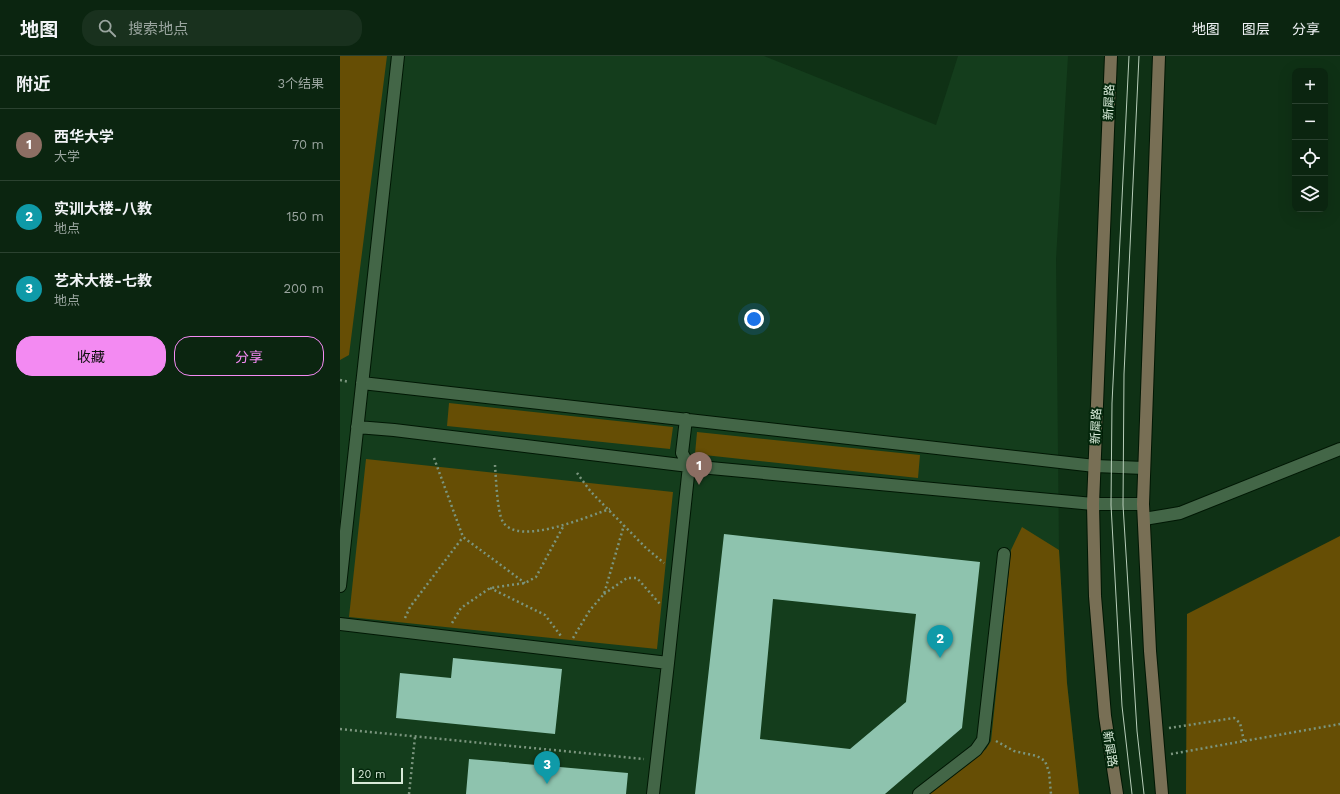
<!DOCTYPE html>
<html lang="zh">
<head>
<meta charset="utf-8">
<style>
	body { margin:0; font-family:"Work Sans","Noto Sans SC",sans-serif; background:#19311e; color:#f1f3f6 }
	.controls { position:absolute; right:12px; top:12px; display:grid; overflow:hidden; border-radius:8px; box-shadow:0 4px 16px #0002 }
	.controls button { width:36px; height:36px; display:grid; place-items:center; padding:0; border:0; border-bottom:1px solid #2b4230; background:#0b2510; color:#f1f3f6; font:20px sans-serif }
	.scale { position:absolute; left:12px; bottom:10px; width:51px; box-sizing:border-box; padding-left:4px; border:2px solid #d8ebd9; border-top:0; font-size:11px; line-height:14px; white-space:nowrap; color:#d8ebd9; -webkit-text-stroke:3px #04270c; paint-order:stroke }
	.you { position:absolute; left:414px; top:263px; width:14px; height:14px; margin:-10px; border:3px solid #fff; border-radius:50%; background:#1a73e8; box-shadow:0 0 0 6px #1a73e833 }
	.badge { display:grid; place-items:center; width:26px; height:26px; border-radius:50%; background:#f38af2; color:#fff; font-size:13px; font-weight:700 }
	.pin { position:absolute; translate:-50% -33px; filter:drop-shadow(0 1px 2px #0008) }
	.pin::after { content:''; position:absolute; top:21px; width:14px; height:12px; background:inherit; clip-path:polygon(0 0,100% 0,50% 100%) }
	.list { margin:0; padding:0; list-style:none }
	h2 { display:flex; justify-content:space-between; align-items:center; height:52px; margin:0; padding:0 16px; font-size:17px }
	h2 small { font-size:13px; font-weight:400; color:#9aa59f }
	.list li { display:grid; grid-template-columns:26px 1fr auto; gap:12px; align-items:center; box-sizing:border-box; height:72px; padding:0 16px; border-top:1px solid #2b4230 }
	.list b { display:block; font-size:15px; white-space:nowrap }
	.list p { margin:0; font-size:13px; white-space:nowrap; color:#9aa59f }
	.list em { font-size:13px; font-style:normal; color:#9aa59f }
	.actions { display:flex; gap:8px; padding:12px 16px }
	.actions a { flex:1; padding:9px 0; border:1px solid #f38af2; border-radius:16px; text-align:center; font-size:14px; color:#f38af2 }
	.actions .main { background:#f38af2; color:#111 }
	.icon { flex:none; width:22px; height:22px; fill:none; stroke:currentColor; stroke-width:2; stroke-linecap:round; stroke-linejoin:round }
	.map { position:relative; flex:none; width:1000px; height:738px; overflow:hidden }
	header { display:flex; align-items:center; gap:24px; box-sizing:border-box; height:56px; padding:0 20px; background:#0b2510; border-bottom:1px solid #2b4230 }
	header strong { font-size:19px }
	nav { display:flex; gap:22px; margin-inline-start:auto; font-size:14px }
	.search { width:280px; height:36px; background:#19311e; display:flex; align-items:center; gap:10px; box-sizing:border-box; padding:0 14px; border-radius:16px; color:#9aa59f; font-size:15px }
	main { display:flex }
	aside { flex:1; background:#0b2510 }
	.map>svg:first-child { display:block }
	.built { fill:#143d1c }
	.green { fill:#664e05 }
	.building { fill:#8ec3ae; fill-rule:evenodd }
	.lines { fill:none; stroke-linecap:round; stroke-linejoin:round }
	.street-casing { stroke:#011704; stroke-width:14 }
	.secondary-casing { stroke:#011704; stroke-width:14 }
	.path { stroke:#7b957e; stroke-width:2.5; stroke-dasharray:2 3; stroke-linecap:butt }
	.street { stroke:#436647; stroke-width:12 }
	.secondary { stroke:#786f55; stroke-width:12 }
	.tram { stroke:#b7cdb9; stroke-width:1 }
	.labels { text-anchor:middle; dominant-baseline:central; stroke-width:4; stroke-linejoin:round; paint-order:stroke }
	.street-label { font-size:12px; fill:#d8ebd9; stroke:#04270c }
</style>
</head>
<body>
<header>
<strong>地图</strong>
<div class="search"><svg class="icon" aria-label="search" viewBox="0 0 24 24"><circle cx="10" cy="10" r="6"/><path d="M15 15l6 6"/></svg>搜索地点</div>
<nav><a>地图</a><a>图层</a><a>分享</a></nav>
</header>
<main>
<aside>
<h2>附近<small>3个结果</small></h2>
<ul class="list">
<li><span class="badge" style="background:#8d6e63">1</span><div><b>西华大学</b><p>大学</p></div><em>70 m</em></li>
<li><span class="badge" style="background:#0f9aa8">2</span><div><b>实训大楼-八教</b><p>地点</p></div><em>150 m</em></li>
<li><span class="badge" style="background:#0f9aa8">3</span><div><b>艺术大楼-七教</b><p>地点</p></div><em>200 m</em></li>
</ul>
<div class="actions"><a class="main">收藏</a><a>分享</a></div>
</aside>
<div class="map">
<svg width="1000" height="738" viewBox="0 0 1000 738">
	<rect width="100%" height="100%" fill="#0f3115"/>
	<path class="built" d="M0,0H424L596,69L618,0H728L716,203L719,494L727,627L739,738H0Z"/>
	<path class="green" d="M0,0H47L9,299L0,304Z
		M109,347L333,371L330,393L107,370Z
		M357,376L580,399L578,422L355,398Z
		M26,403L333,436L317,593L9,561Z
		M682,471L719,494L727,627L739,738H588L646,693L651,685L671,494Z
		M1000,480V738H846L847,558Z"/>
	<path class="building" d="M384,478L640,506L622,672L545,738H355ZM433,543L576,558L566,646L510,693L420,683Z
		M113,602L222,613L215,678L56,662L60,617L111,622Z
		M129,703L288,717L286,738H126Z"/>
	<g class="lines">
		<g class="street-casing">
			<path id="street" d="M22,327L755,410L804,412
				M17,371L54,374L349,410L753,448H803
				M804,463L840,457L1000,393
				M0,530L58,0
				M0,568L328,607L313,738
				M328,607L349,410L342,397L346,363
				M579,738L636,694L643,684L664,498"/>
		</g>
		<g class="secondary-casing">
			<path id="secondary" d="M771,0L753,448L755,540L765,660L777,738
				M819,0L803,448L810,595L822,738"/>
		</g>
		<path class="path" d="M0,324L9,326
			M94,402L123,481L185,527
			M155,409C156,422 157,456 163,466C179,491 248,460 270,453
			M237,417L251,436L306,492L324,507
			M150,532L205,559L221,580
			M264,538L287,522H297L320,548
			M65,562L70,551L123,481
			M112,567L121,552L150,532L185,527L196,521L224,469
			M233,582L250,554L264,538L284,469
			M829,672L894,662L900,667L904,685
			M0,673L304,703
			M656,685L674,695L697,700L705,705L709,716L711,738
			M831,698L1000,668
			M69,738L75,681"/>
		<use href="#street" class="street"/>
		<use href="#secondary" class="secondary"/>
		<path class="tram" d="M789,0L772,347L771,449L782,650L792,738
			M799,0L784,318L783,449L797,675L804,738"/>
	</g>
	<g class="labels">
		<g class="street-label">
			<text transform="translate(769 46) rotate(-88)">新犀路</text>
			<text transform="translate(756 370) rotate(-88)">新犀路</text>
			<text transform="translate(770 693) rotate(81)">新犀路</text>
		</g>
	</g>
</svg>
<div class="controls">
<button>+</button>
<button>−</button>
<button><svg class="icon" aria-label="locate" viewBox="0 0 24 24"><circle cx="12" cy="12" r="6"/><path d="M12 2v4M12 18v4M2 12h4M18 12h4"/></svg></button>
<button><svg class="icon" aria-label="layers" viewBox="0 0 24 24"><path d="M12 4l9 5-9 5-9-5zM3 14l9 5 9-5"/></svg></button>
</div>
<div class="scale">20 m</div>
<div class="you"></div>
<div class="pin badge" style="left:359px;top:429px;background:#8d6e63">1</div>
<div class="pin badge" style="left:600px;top:602px;background:#0f9aa8">2</div>
<div class="pin badge" style="left:207px;top:728px;background:#0f9aa8">3</div>
</div>
</main>
</body>
</html>
